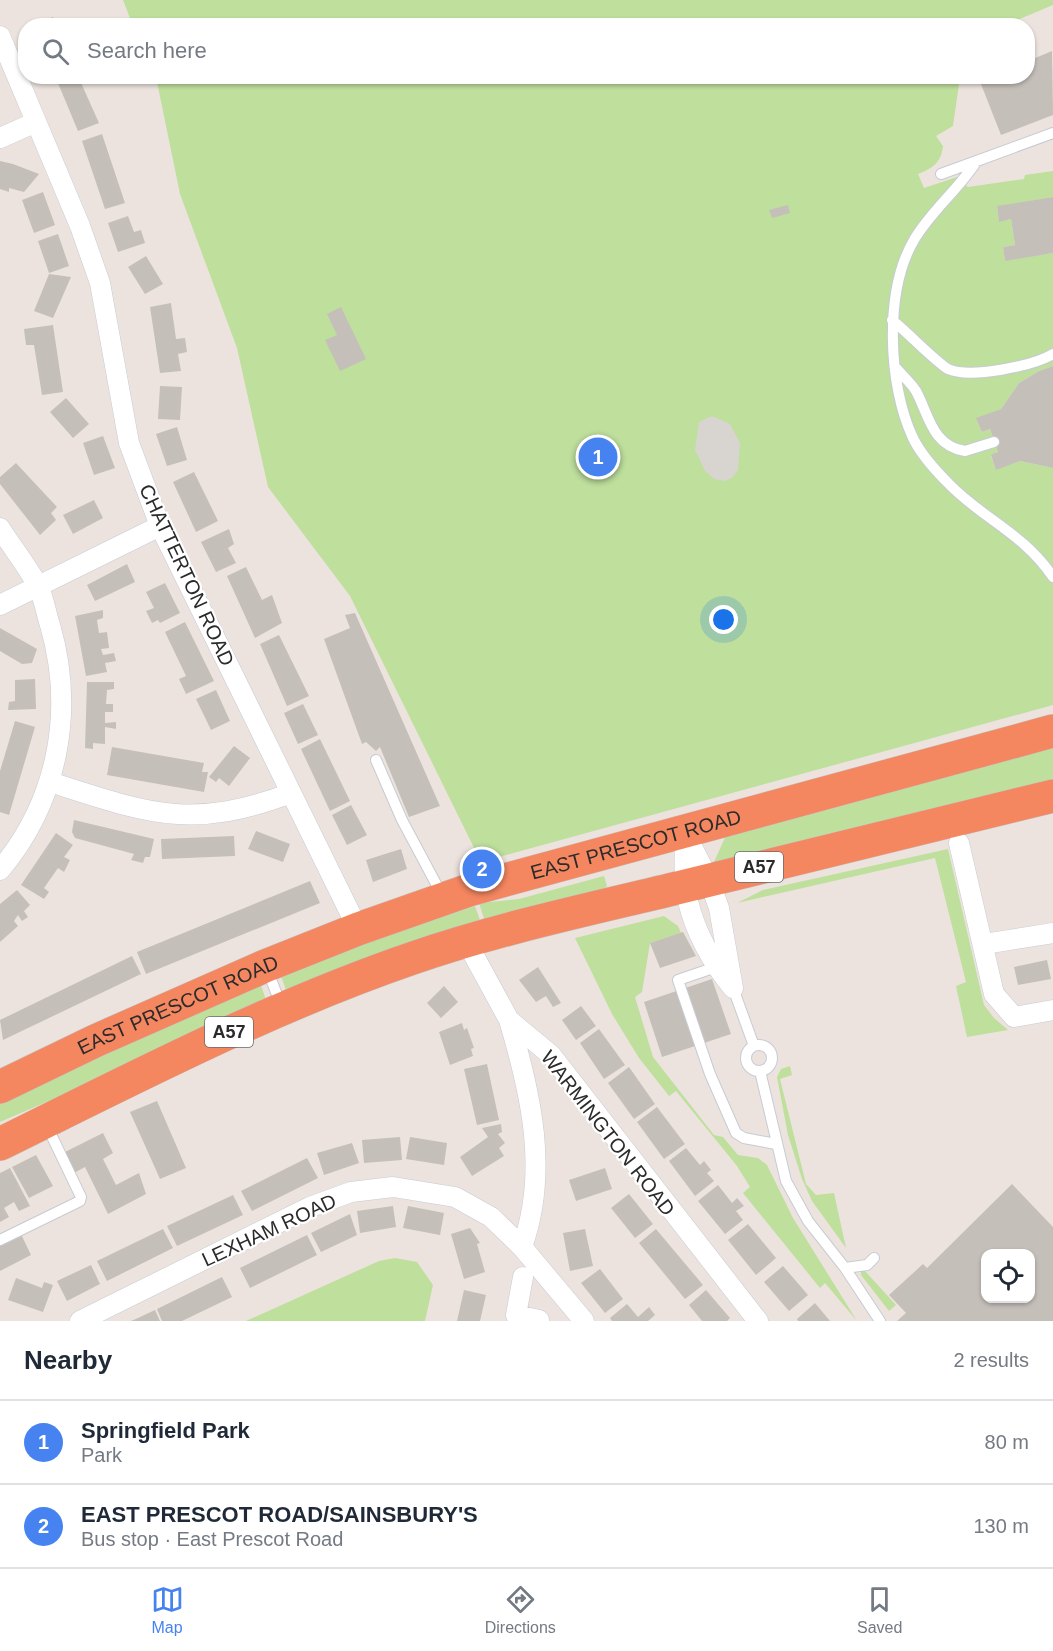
<!DOCTYPE html>
<html lang="en">
<head>
<meta charset="utf-8">
<style>
	body { margin:0; font-family:Helvetica,sans-serif; background:#f6f6f7; color:#1f2937 }
	.controls { position:absolute; right:18px; bottom:18px; display:grid; overflow:hidden; border-radius:12px; box-shadow:0 2px 4px #0004 }
	.controls button { width:54px; height:54px; display:grid; place-items:center; padding:0; border:0; border-bottom:2px solid #e0e1e3; background:#fff; color:#1f2937; font:30px sans-serif }
	.you { position:absolute; left:724px; top:620px; width:21px; height:21px; margin:-15px; border:4px solid #fff; border-radius:50%; background:#1a73e8; box-shadow:0 0 0 9px #1a73e833 }
	.badge { display:grid; place-items:center; width:39px; height:39px; border-radius:50%; background:#4783f0; color:#fff; font-size:20px; font-weight:700 }
	.pin { position:absolute; translate:-50% -50%; border:3px solid #fff; box-shadow:0 2px 6px #0006 }
	.list { margin:0; padding:0; list-style:none }
	h2 { display:flex; justify-content:space-between; align-items:center; height:78px; margin:0; padding:0 24px; font-size:26px }
	h2 small { font-size:20px; font-weight:400; color:#747a83 }
	.list li { display:grid; grid-template-columns:39px 1fr auto; gap:18px; align-items:center; box-sizing:border-box; height:84px; padding:0 24px; border-top:2px solid #e0e1e3 }
	.list b { display:block; font-size:22px; white-space:nowrap }
	.list p { margin:0; font-size:20px; white-space:nowrap; color:#747a83 }
	.list em { font-size:20px; font-style:normal; color:#747a83 }
	.icon { flex:none; width:33px; height:33px; fill:none; stroke:currentColor; stroke-width:2; stroke-linecap:round; stroke-linejoin:round }
	.map { position:relative; flex:none; width:1053px; height:1321px; overflow:hidden }
	.search { position:absolute; background:#fff; box-shadow:0 2px 4px #0004; left:18px; right:18px; top:18px; height:66px; display:flex; align-items:center; gap:15px; box-sizing:border-box; padding:0 21px; border-radius:24px; color:#747a83; font-size:22px }
	.sheet { height:246px; background:#fff }
	nav { display:flex; justify-content:space-around; align-items:center; box-sizing:border-box; height:84px; border-top:2px solid #e0e1e3; background:#fff; font-size:16px; color:#747a83 }
	nav a { display:grid; justify-items:center; gap:3px }
	nav .on { color:#4783f0 }
	.map>svg:first-child { display:block }
	.green { fill:#bfdf9d }
	.plaza { fill:#d8d4d0 }
	.building { fill:#c5bfb9; fill-rule:evenodd }
	.lines { fill:none; stroke-linecap:round; stroke-linejoin:round }
	.lane-casing { stroke:#c6cbd4; stroke-width:12 }
	.street-casing { stroke:#c6cbd4; stroke-width:21 }
	.highway-casing { stroke:#c4c4c4; stroke-width:34 }
	.lane { stroke:#fff; stroke-width:10 }
	.street { stroke:#fff; stroke-width:20 }
	.highway { stroke:#f58760; stroke-width:33 }
	.labels { text-anchor:middle; dominant-baseline:central; stroke-width:4.5; stroke-linejoin:round; paint-order:stroke }
	.shield { fill:#fff; stroke:#6b6b6b; stroke-width:1.5 }
	.shield-label { font-size:18px; font-weight:bold; fill:#2b2b2b }
	.street-label { font-size:20px; fill:#2b2b2b; stroke:#fff }
</style>
</head>
<body>
<div class="map">
<svg width="1053" height="1321" viewBox="0 0 1053 1321">
	<rect width="100%" height="100%" fill="#ece3de"/>
	<path class="green" d="M123,0H1053V5L1003,26H133Z
		M156,77H960L953,126L936,136L943,146C941,163 933,168 918,174L924,188L957,177L968,187L1024,179L1025,175L1053,171V197L997,207L999,221L1011,219L1015,245L1003,247L1005,260L1053,253V366L1039,371L1019,383L1001,409L977,419L982,432L990,429L998,452L991,456L996,469L1020,461L1053,468V705L481,862L350,596L268,487L237,348L180,194Z
		M1053,744V785L719,866L714,862L727,833Z
		M948,849L984,1005L994,1018L1008,1030L967,1037L956,986L966,982L935,858L737,903L763,890Z
		M604,876L607,886L601,892L486,925L479,903L519,899Z
		M475,906L481,923L286,990L281,976L283,972Z
		M664,916L678,926L681,933L650,943L642,992L635,997L653,1057L714,1135L723,1137L738,1155L758,1158L767,1165L793,1218L857,1321L825,1283L820,1288L743,1193L750,1187L737,1166L676,1091L669,1096L639,1058L612,1014L575,938Z
		M261,985L266,1000L72,1091L0,1122V1101Z
		M790,1066L792,1075L780,1079L806,1184L816,1195L834,1193L846,1248L812,1201L802,1179L788,1135L777,1077L781,1069Z
		M395,1258L417,1262L433,1285L425,1321H246L379,1261Z
		M864,1270L896,1305L889,1311L861,1275V1271Z"/>
	<path class="plaza" d="M712,416L730,424L740,443L738,470L732,478L724,481L714,479L705,471L695,450L699,422Z"/>
	<path class="building" d="M53,17L57,26H33V25Z
		M1052,51L1053,115L1001,135L979,79L986,76H1028V61Z
		M55,76H78L99,123L78,131Z
		M102,134L125,203L105,209L82,141Z
		M0,161L13,164L39,174L24,192L9,188V192L0,189Z
		M43,192L55,225L34,233L22,200Z
		M1053,197V253L1005,261L1003,247L1015,245L1011,219L999,222L997,206Z
		M788,205L790,213L772,218L769,210Z
		M128,216L134,232L141,230L145,243L118,252L108,223Z
		M58,234L69,266L49,273L38,241Z
		M146,256L163,284L145,294L128,267Z
		M49,274L71,277L53,318L34,311Z
		M171,303L176,339L185,338L187,352L178,354L181,371L160,373L150,307Z
		M341,307L366,359L340,371L325,340L337,335L327,314Z
		M53,325L63,392L42,395L34,345H26L24,329Z
		M1053,366V468L1020,461L996,470L991,455L998,452L990,429L982,432L976,418L1001,409L1019,383L1039,371Z
		M160,386L182,387L180,420L158,419Z
		M66,398L89,424L73,438L50,412Z
		M177,427L187,460L167,466L156,434Z
		M103,436L115,468L94,475L83,443Z
		M16,463L57,507L51,513L56,520L40,535L0,484V477Z
		M194,472L218,521L196,532L173,482Z
		M94,500L103,518L73,534L63,515Z
		M229,529L234,544L228,548L236,563L216,572L201,542Z
		M127,564L135,582L95,601L87,585Z
		M246,567L262,600L272,595L282,623L255,638L227,576Z
		M165,583L180,613L160,623L158,620L152,623L146,611L154,608L146,592Z
		M103,610V618L97,620L99,633L107,632L109,648L101,649L103,655L114,653L116,661L105,663L107,672L86,676L75,616Z
		M355,613L440,806L409,817L380,747L376,751L366,742L362,744L324,639L350,628L345,615Z
		M185,622L214,681L186,694L179,679L186,676L165,632Z
		M0,628L37,649L32,663L22,664L0,651Z
		M279,635L309,696L287,706L260,644Z
		M35,679L36,709L8,710L9,702L15,701V680Z
		M87,682H114V689L107,690L106,704H113V712H105V723L116,722V729L105,727V744L93,743V749L85,748Z
		M216,690L230,721L211,730L196,699Z
		M303,704L318,735L298,744L284,713Z
		M15,721L35,727L9,815L0,812V771Z
		M320,739L350,801L330,811L301,749Z
		M234,746L250,758L229,786L219,778L216,782L209,777Z
		M112,747L204,763L202,772H208L204,792L107,775Z
		M351,805L367,835L347,845L332,815Z
		M74,820L154,839L150,857H145L143,863L131,860L134,854L75,838L72,832Z
		M256,831L290,844L283,862L248,849Z
		M56,833L73,845L64,857L70,860L64,872L58,868L44,888L49,892L44,899L21,885Z
		M234,836L235,856L162,859L161,839Z
		M401,849L407,869L373,882L366,860Z
		M310,881L320,903L146,974L137,952Z
		M17,890L30,905L24,911L28,917L22,921L18,915L14,921L18,926L0,942V904Z
		M683,932L696,956L660,968L650,943Z
		M132,956L141,974L3,1040L0,1020Z
		M1047,960L1051,979L1018,985L1014,967Z
		M538,967L561,1003L553,1007L546,996L536,1002L519,980Z
		M712,979L731,1034L662,1057L644,1002Z
		M444,986L458,1002L441,1018L427,1003Z
		M581,1006L596,1026L576,1040L562,1020Z
		M462,1023L464,1030L467,1028L474,1048L471,1049L473,1056L450,1065L439,1032Z
		M599,1029L625,1065L604,1079L580,1043Z
		M487,1064L499,1120L477,1125L464,1069Z
		M629,1067L655,1104L634,1119L608,1083Z
		M157,1101L186,1168L160,1179L130,1112Z
		M657,1107L685,1144L664,1159L637,1122Z
		M501,1124L502,1132L498,1134L505,1143L499,1148L504,1156L472,1176L460,1157L488,1137L482,1128Z
		M103,1133L113,1153L103,1159L116,1185L139,1173L146,1194L108,1214L85,1167L74,1173L63,1153Z
		M400,1137L402,1160L364,1163L362,1140Z
		M410,1137L447,1143L444,1165L406,1159Z
		M352,1143L359,1163L324,1175L317,1153Z
		M686,1148L700,1165L704,1161L711,1170L707,1173L714,1181L695,1196L669,1161Z
		M36,1155L53,1186L29,1198L12,1167Z
		M307,1158L318,1178L252,1211L241,1191Z
		M10,1168L30,1206L19,1211L14,1202L4,1208L9,1217L0,1222V1173Z
		M605,1168L612,1189L576,1201L569,1180Z
		M1012,1184L1053,1227V1321H897L906,1313L889,1295L923,1264L927,1268ZM986,1254H1030V1299H986Z
		M718,1185L732,1203L737,1198L744,1206L736,1211L743,1220L725,1234L698,1201Z
		M629,1194L653,1224L635,1238L611,1208Z
		M233,1195L243,1215L177,1246L167,1226Z
		M393,1206L396,1227L360,1233L357,1211Z
		M408,1206L444,1213L440,1235L403,1228Z
		M350,1214L357,1235L321,1252L311,1233Z
		M748,1224L776,1258L756,1275L728,1240Z
		M470,1228L480,1243L477,1244L485,1272L464,1279L451,1234Z
		M163,1229L173,1248L107,1281L97,1261Z
		M585,1229L593,1266L570,1271L563,1233Z
		M656,1229L703,1285L685,1299L639,1243Z
		M20,1232L31,1255L0,1271V1242Z
		M307,1235L317,1255L250,1288L240,1268Z
		M91,1265L100,1284L67,1301L57,1281Z
		M783,1266L808,1295L789,1311L764,1282Z
		M600,1269L623,1299L605,1313L581,1283Z
		M222,1277L232,1297L182,1321H162L157,1309Z
		M16,1278L42,1288L44,1282L53,1285L43,1312L8,1300Z
		M464,1290L486,1295L480,1321H457Z
		M706,1290L730,1318L727,1321H702L689,1305Z
		M815,1303L830,1321H798L797,1319Z
		M627,1304L638,1317L649,1307L655,1315L648,1321H612L610,1318Z
		M155,1310L160,1321H131L138,1318Z"/>
	<g class="lines">
		<g class="lane-casing">
			<path id="lane" d="M976,162C958,190 931,211 914,240C884,291 888,385 913,438C921,455 935,470 949,484C983,519 1023,533 1053,577
				M941,174L1053,133
				M892,320C905,330 936,362 948,369C970,379 1033,366 1053,354
				M897,369C903,376 911,383 916,391C929,415 932,446 965,451L994,442
				M376,760L402,820L442,895
				M719,966L678,980L710,1074L736,1133L744,1138L776,1144
				M267,969L281,1005
				M733,988L754,1046
				M746 1058a13 13 0 1 1 26 0a13 13 0 1 1-26 0Z
				M760,1071L786,1181L808,1221L845,1268L880,1321
				M0,1240L80,1201L81,1197L46,1124
				M845,1268L867,1265L874,1258"/>
		</g>
		<g class="street-casing">
			<path id="street" d="M0,36L80,226L100,283L129,443L160,526L358,929
				M0,138L36,122
				M0,528C12,547 27,566 38,586C44,598 46,613 50,625C75,711 58,801 0,870
				M0,605L160,526
				M50,782C147,813 191,831 291,793
				M685,831C685,854 683,879 688,901C695,932 713,964 733,988
				M687,837L709,880L719,908L733,988
				M959,843L994,994L1014,1017L1053,1010
				M466,941L509,1020L551,1055L758,1321
				M984,944L1053,933
				M509,1020C531,1094 549,1172 522,1247
				M523,1277L516,1315L539,1320
				M80,1321L310,1207L351,1192L393,1187L455,1197L491,1217L522,1247L584,1321"/>
		</g>
		<g class="highway-casing">
			<g id="highway">
				<path id="s1" d="M0,1087L95,1041L265,966L358,929L472,889L1053,731"/>
				<path d="M0,1144C136,1077 270,1007 413,958C497,929 586,910 673,889C799,858 926,827 1053,796"/>
			</g>
		</g>
		<use href="#lane" class="lane"/>
		<use href="#street" class="street"/>
		<use href="#highway" class="highway"/>
	</g>
	<g class="labels">
		<g class="shield">
			<rect x="735" y="852" width="48" height="30" rx="4.5"/>
			<rect x="205" y="1017" width="48" height="30" rx="4.5"/>
		</g>
		<g class="shield-label">
			<text x="759" y="867">A57</text>
			<text x="229" y="1032">A57</text>
		</g>
		<g class="street-label">
			<text transform="translate(187 575) rotate(65)">CHATTERTON ROAD</text>
			<text stroke="none"><textPath href="#s1" startOffset="682">EAST PRESCOT ROAD</textPath></text>
			<text stroke="none"><textPath href="#s1" startOffset="196">EAST PRESCOT ROAD</textPath></text>
			<text transform="translate(608 1133) rotate(52)">WARMINGTON ROAD</text>
			<text transform="translate(269 1230) rotate(-25)">LEXHAM ROAD</text>
		</g>
	</g>
</svg>
<div class="controls">
<button><svg class="icon" aria-label="locate" viewBox="0 0 24 24"><circle cx="12" cy="12" r="6"/><path d="M12 2v4M12 18v4M2 12h4M18 12h4"/></svg></button>
</div>
<div class="you"></div>
<div class="pin badge" style="left:598px;top:457px">1</div>
<div class="pin badge" style="left:482px;top:869px">2</div>
<div class="search"><svg class="icon" aria-label="search" viewBox="0 0 24 24"><circle cx="10" cy="10" r="6"/><path d="M15 15l6 6"/></svg>Search here</div>
</div>
<section class="sheet">
<h2>Nearby<small>2 results</small></h2>
<ul class="list">
<li><span class="badge">1</span><div><b>Springfield Park</b><p>Park</p></div><em>80 m</em></li>
<li><span class="badge">2</span><div><b>EAST PRESCOT ROAD/SAINSBURY'S</b><p>Bus stop · East Prescot Road</p></div><em>130 m</em></li>
</ul>
</section>
<nav>
<a class="on"><svg class="icon" aria-label="map" viewBox="0 0 24 24"><path d="M3 6l6-2 6 2 6-2v14l-6 2-6-2-6 2zM9 4v14M15 6v14"/></svg>Map</a>
<a><svg class="icon" aria-label="directions" viewBox="0 0 24 24"><path d="M12 3l9 9-9 9-9-9zM9 14v-3h6M13 9l2 2-2 2"/></svg>Directions</a>
<a><svg class="icon" aria-label="saved" viewBox="0 0 24 24"><path d="M7 4h10v16l-5-4-5 4z"/></svg>Saved</a>
</nav>
</body>
</html>
